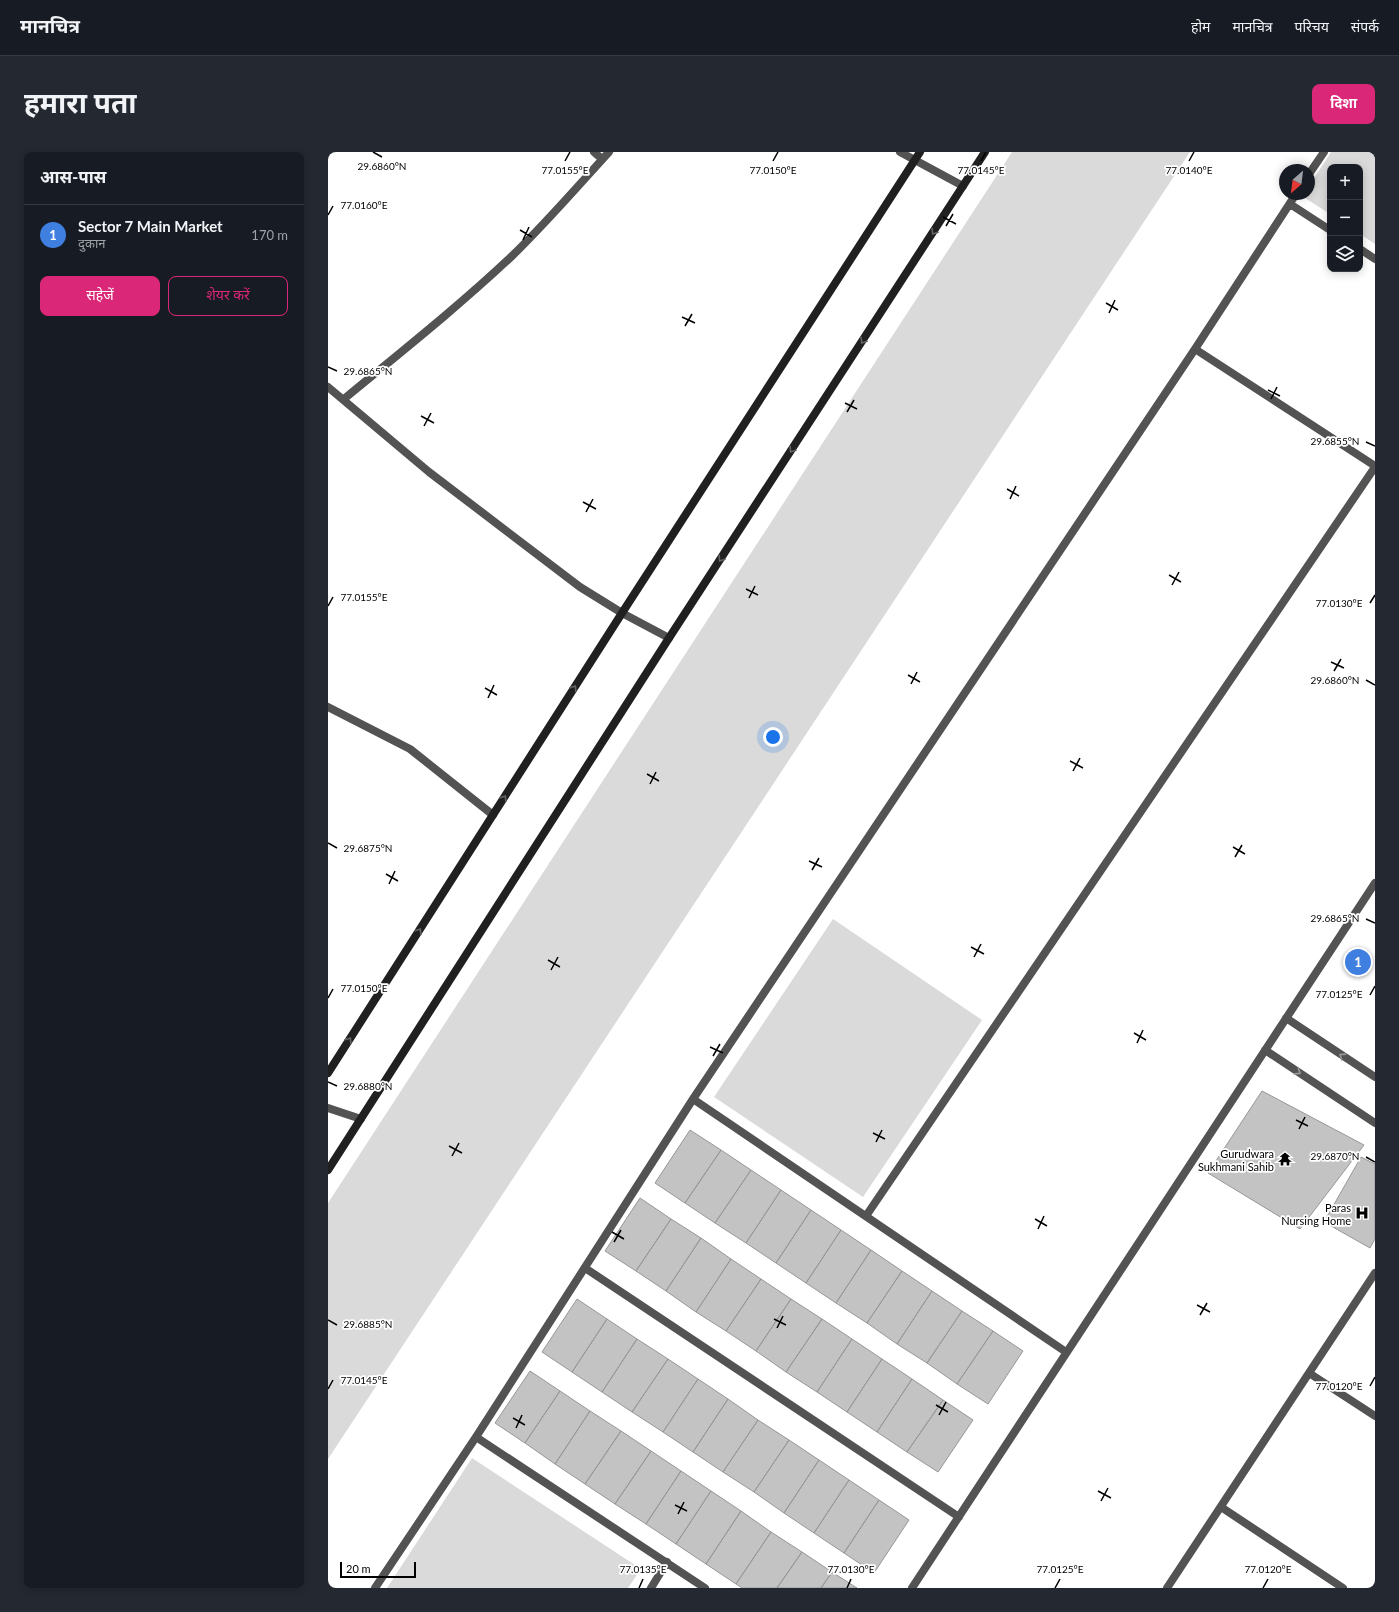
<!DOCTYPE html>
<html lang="hi">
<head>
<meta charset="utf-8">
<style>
	body { margin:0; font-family:Lato,"Noto Sans Devanagari",sans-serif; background:#242831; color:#f1f3f6 }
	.controls { position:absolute; right:12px; top:12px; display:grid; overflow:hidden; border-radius:8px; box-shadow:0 2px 10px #0003 }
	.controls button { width:36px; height:36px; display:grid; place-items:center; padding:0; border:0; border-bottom:1px solid #363941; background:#171b24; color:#f1f3f6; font:20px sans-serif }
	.compass { position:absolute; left:951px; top:12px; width:36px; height:36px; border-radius:50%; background:#171b24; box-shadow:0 2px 10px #0003; rotate:208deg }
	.scale { position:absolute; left:12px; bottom:10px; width:76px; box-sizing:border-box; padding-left:4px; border:2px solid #000; border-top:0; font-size:11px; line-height:14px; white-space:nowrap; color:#000; -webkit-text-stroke:3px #fff; paint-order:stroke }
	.you { position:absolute; left:445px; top:585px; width:14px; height:14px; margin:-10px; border:3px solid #fff; border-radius:50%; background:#1a73e8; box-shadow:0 0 0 6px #1a73e833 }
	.badge { display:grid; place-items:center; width:26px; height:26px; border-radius:50%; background:#db2777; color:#fff; font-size:13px; font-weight:700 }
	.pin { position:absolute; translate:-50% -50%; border:2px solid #fff; box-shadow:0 1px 4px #0006 }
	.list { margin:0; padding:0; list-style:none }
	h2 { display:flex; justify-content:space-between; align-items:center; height:52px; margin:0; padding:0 16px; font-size:17px }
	h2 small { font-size:13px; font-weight:400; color:#9ea1a6 }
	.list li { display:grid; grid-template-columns:26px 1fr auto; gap:12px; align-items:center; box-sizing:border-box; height:60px; padding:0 16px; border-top:1px solid #363941 }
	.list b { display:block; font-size:15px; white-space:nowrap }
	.list p { margin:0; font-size:13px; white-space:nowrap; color:#9ea1a6 }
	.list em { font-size:13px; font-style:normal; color:#9ea1a6 }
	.actions { display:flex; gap:8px; padding:12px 16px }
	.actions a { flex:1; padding:9px 0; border:1px solid #db2777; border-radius:8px; text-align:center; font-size:14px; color:#db2777 }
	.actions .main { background:#db2777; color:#fff }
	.icon { flex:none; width:22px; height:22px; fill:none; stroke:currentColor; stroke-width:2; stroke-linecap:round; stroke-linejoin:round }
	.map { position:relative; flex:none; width:1047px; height:1436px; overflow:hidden; border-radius:8px }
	header { display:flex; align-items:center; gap:24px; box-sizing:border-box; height:56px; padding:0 20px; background:#171b24; border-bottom:1px solid #363941 }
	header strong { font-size:19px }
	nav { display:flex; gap:22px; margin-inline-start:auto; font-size:14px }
	.intro { display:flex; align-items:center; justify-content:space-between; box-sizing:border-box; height:96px; padding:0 24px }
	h1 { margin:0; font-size:28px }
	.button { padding:10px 18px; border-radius:8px; background:#db2777; color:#fff; font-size:14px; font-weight:700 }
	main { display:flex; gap:24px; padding:0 24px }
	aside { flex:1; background:#171b24; border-radius:8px; box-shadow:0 2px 10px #0003 }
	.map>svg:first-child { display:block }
	.green { fill:#dadada }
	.building { fill:#c3c3c3; stroke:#979797 }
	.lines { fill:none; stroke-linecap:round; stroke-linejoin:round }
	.lane { stroke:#535353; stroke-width:8 }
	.street { stroke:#535353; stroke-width:8 }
	.secondary { stroke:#202020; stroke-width:8 }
	.oneway { stroke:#636363 }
	.oneway2 { stroke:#989898 }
	.ticks { fill:none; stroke:#000; stroke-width:1.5 }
	.labels { text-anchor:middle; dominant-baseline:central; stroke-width:3.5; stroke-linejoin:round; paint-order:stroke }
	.poi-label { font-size:11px; fill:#000; stroke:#fff; text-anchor:end }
	.ticks-label { font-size:10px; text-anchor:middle; fill:#000; stroke:#fff; stroke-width:3.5; stroke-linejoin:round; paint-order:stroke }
</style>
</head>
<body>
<header>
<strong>मानचित्र</strong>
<nav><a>होम</a><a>मानचित्र</a><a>परिचय</a><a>संपर्क</a></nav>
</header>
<div class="intro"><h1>हमारा पता</h1><a class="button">दिशा</a></div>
<main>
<aside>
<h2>आस-पास<small></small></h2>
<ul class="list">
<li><span class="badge" style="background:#3f7fe0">1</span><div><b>Sector 7 Main Market</b><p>दुकान</p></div><em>170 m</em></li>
</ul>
<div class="actions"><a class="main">सहेजें</a><a>शेयर करें</a></div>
</aside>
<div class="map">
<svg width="1047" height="1436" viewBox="0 0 1047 1436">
	<rect width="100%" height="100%" fill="#fff"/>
	<path class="green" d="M684,0H862L0,1307V1051Z
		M1003,0H1047V92L1032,82V15H1002V62L974,44L975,42H981V34Z
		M505,767L654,868L535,1045L386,945Z
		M144,1306L313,1417L300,1436H59Z"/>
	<path class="building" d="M934,939L1036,993L972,1077L880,1021Z
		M362,978L393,998L357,1051L327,1031Z
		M393,998L423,1018L387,1071L357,1051Z
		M1033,1005L1047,1012V1087L1042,1096L996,1070Z
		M423,1018L453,1038L418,1091L387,1071Z
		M453,1038L483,1058L448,1111L418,1091Z
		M312,1046L343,1067L308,1119L277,1099Z
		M483,1058L513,1078L478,1131L448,1111Z
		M343,1067L373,1086L338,1139L308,1119Z
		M513,1078L543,1098L508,1151L478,1131Z
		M373,1086L403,1107L368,1160L338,1139Z
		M543,1098L574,1119L539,1171L508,1151Z
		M403,1107L433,1127L398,1179L368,1160Z
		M574,1119L604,1139L569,1192L539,1171Z
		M433,1127L463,1147L428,1199L398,1179Z
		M604,1139L634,1159L599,1211L569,1192Z
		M249,1147L279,1167L244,1220L214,1200Z
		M463,1147L494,1167L458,1220L428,1199Z
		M634,1159L665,1179L629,1232L599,1211Z
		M279,1167L309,1187L274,1240L244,1220Z
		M494,1167L524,1187L489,1240L458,1220Z
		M665,1179L695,1199L660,1252L629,1232Z
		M309,1187L340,1207L304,1260L274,1240Z
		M524,1187L554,1207L519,1260L489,1240Z
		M340,1207L370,1227L335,1280L304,1260Z
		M554,1207L584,1227L549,1280L519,1260Z
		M202,1219L232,1239L197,1291L167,1271Z
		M370,1227L400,1247L365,1300L335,1280Z
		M584,1227L615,1248L579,1300L549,1280Z
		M232,1239L262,1259L227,1312L197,1291Z
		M400,1247L430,1268L395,1320L365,1300Z
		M615,1248L645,1268L610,1320L579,1300Z
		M262,1259L293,1279L257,1332L227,1312Z
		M430,1268L461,1288L426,1340L395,1320Z
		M293,1279L323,1299L287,1352L257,1332Z
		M461,1288L491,1308L456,1361L426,1340Z
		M323,1299L353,1319L318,1372L287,1352Z
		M491,1308L521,1328L486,1381L456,1361Z
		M353,1319L383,1339L348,1392L318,1372Z
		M521,1328L551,1348L516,1401L486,1381Z
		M383,1339L413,1359L378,1412L348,1392Z
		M551,1348L581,1368L546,1421L516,1401Z
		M413,1359L443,1380L408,1432L378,1412Z
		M443,1380L474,1400L449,1436H414L408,1432Z
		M474,1400L504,1420L493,1436H449Z
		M504,1420L529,1436H493Z"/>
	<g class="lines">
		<path class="lane" d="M0,555L82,597L165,663"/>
		<path class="street" d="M266,0L274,7
			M572,0L635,34
			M981,22L996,0
			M962,52L1002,78
			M1032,97L1047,107
			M867,197L1047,314
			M0,235L101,320L252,435L294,461L341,486
			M16,247C73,200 131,154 184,104C218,71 249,35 281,0
			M958,866L1047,925
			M937,898L1047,971
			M365,947L738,1200
			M0,956L33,967
			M538,1064L1047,315
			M257,1116L631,1365
			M981,1221L1047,1264
			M148,1285L377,1436
			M893,1355L1015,1436
			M47,1436L148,1285L365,947L867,197L968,42
			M323,1436L339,1410
			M584,1436L1047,731
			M839,1436L1047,1121"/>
		<path class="secondary" d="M0,921L294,461L592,0
			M0,1018L341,486L657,0"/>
	</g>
	<defs><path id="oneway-chevron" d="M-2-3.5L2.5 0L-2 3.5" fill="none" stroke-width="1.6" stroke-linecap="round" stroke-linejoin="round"/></defs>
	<g class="oneway">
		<use href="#oneway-chevron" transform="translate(606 80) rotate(123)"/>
		<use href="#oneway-chevron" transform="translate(535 189) rotate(123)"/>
		<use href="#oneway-chevron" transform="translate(464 298) rotate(123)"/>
		<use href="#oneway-chevron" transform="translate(393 407) rotate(123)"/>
		<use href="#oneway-chevron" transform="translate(246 536) rotate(-58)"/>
		<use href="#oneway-chevron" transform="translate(176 646) rotate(-58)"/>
		<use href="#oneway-chevron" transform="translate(91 779) rotate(-57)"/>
		<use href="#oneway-chevron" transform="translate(21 888) rotate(-57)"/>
	</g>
	<g class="oneway2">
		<use href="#oneway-chevron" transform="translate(1014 904) rotate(-147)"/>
		<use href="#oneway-chevron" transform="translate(970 920) rotate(33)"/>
	</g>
	<path class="ticks" d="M45,0L54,5M237,9L242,0M445,9L450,0M653,9L658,0M861,9L866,0M0,63L5,54M615,65L628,72M618,74L625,62M192,78L204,85M195,88L201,75M778,151L790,158M781,161L787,148M354,165L367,171M357,174L364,162M0,215L9,219M940,238L952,244M943,247L949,235M517,251L529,257M519,260L526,248M93,264L106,271M96,274L103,261M1038,290L1047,294M679,337L691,344M682,347L688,334M255,350L268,357M258,360L265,347M841,423L853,430M844,433L851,420M418,437L430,443M421,446L427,434M1042,451L1047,443M0,454L5,445M1003,510L1016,516M1006,519L1013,507M580,523L592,530M1038,528L1047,533M583,532L589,520M157,536L169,543M160,546L166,533M742,609L755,616M745,619L752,606M319,622L331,629M322,632L328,620M0,691L9,696M905,695L917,702M907,705L914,693M481,709L494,715M484,718L491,706M58,722L70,729M61,732L67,719M1038,767L1047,771M643,795L656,802M646,805L653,792M220,808L232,815M223,818L230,805M1042,843L1047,834M0,846L5,837M806,881L818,888M809,891L815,878M382,895L395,901M385,904L392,892M0,930L9,934M968,968L980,974M971,977L977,965M545,981L557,987M548,990L554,978M121,994L134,1001M124,1004L131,991M1038,1005L1047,1010M707,1067L719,1074M710,1077L716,1064M284,1080L296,1087M286,1090L293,1078M869,1153L882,1160M872,1163L879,1151M446,1167L458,1173M0,1168L9,1173M449,1176L455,1164M1042,1234L1047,1225M0,1237L5,1228M608,1253L620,1260M611,1263L618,1250M185,1266L197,1273M188,1276L194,1263M770,1339L783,1346M773,1349L780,1336M347,1353L359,1359M350,1362L356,1350M311,1436L315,1427M519,1436L523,1427M727,1436L732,1427M935,1436L940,1427"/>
	<defs>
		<g id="temple-bare" transform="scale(1.08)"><path d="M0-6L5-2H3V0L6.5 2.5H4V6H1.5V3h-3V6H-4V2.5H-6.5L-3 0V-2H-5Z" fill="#000" stroke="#fff" stroke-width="2.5" paint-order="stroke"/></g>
		<g id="hospital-bare" transform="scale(1.08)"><path d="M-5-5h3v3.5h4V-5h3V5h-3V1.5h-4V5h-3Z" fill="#000" stroke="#fff" stroke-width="2.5" paint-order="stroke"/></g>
	</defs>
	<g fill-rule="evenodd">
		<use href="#temple-bare" x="957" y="1007"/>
		<use href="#hospital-bare" x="1034" y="1061"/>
	</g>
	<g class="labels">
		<g class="poi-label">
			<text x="946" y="1001">Gurudwara<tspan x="946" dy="13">Sukhmani Sahib</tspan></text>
			<text x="1023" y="1055">Paras<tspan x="1023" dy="13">Nursing Home</tspan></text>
		</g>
	</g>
	<g class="ticks-label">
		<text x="54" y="18">29.6860°N</text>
		<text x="237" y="22">77.0155°E</text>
		<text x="445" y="22">77.0150°E</text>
		<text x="653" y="22">77.0145°E</text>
		<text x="861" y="22">77.0140°E</text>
		<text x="36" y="57">77.0160°E</text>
		<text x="40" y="223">29.6865°N</text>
		<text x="1007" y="293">29.6855°N</text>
		<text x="36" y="449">77.0155°E</text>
		<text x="1011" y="455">77.0130°E</text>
		<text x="1007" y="532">29.6860°N</text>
		<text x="40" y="700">29.6875°N</text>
		<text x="1007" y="770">29.6865°N</text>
		<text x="36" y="840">77.0150°E</text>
		<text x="1011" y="846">77.0125°E</text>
		<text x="40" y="938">29.6880°N</text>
		<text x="1007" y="1008">29.6870°N</text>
		<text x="40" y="1176">29.6885°N</text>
		<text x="36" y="1232">77.0145°E</text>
		<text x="1011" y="1238">77.0120°E</text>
		<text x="315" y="1421">77.0135°E</text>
		<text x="523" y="1421">77.0130°E</text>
		<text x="732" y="1421">77.0125°E</text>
		<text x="940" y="1421">77.0120°E</text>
	</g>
</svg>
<div class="controls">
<button>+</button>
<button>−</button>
<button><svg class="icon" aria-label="layers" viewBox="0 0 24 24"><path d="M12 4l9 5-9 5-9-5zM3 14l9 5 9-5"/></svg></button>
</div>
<svg class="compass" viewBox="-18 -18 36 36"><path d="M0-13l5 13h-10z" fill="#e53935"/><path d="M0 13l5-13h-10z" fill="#9ea1a6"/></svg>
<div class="scale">20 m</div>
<div class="you"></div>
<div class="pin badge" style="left:1030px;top:810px;background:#3f7fe0">1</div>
</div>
</main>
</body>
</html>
